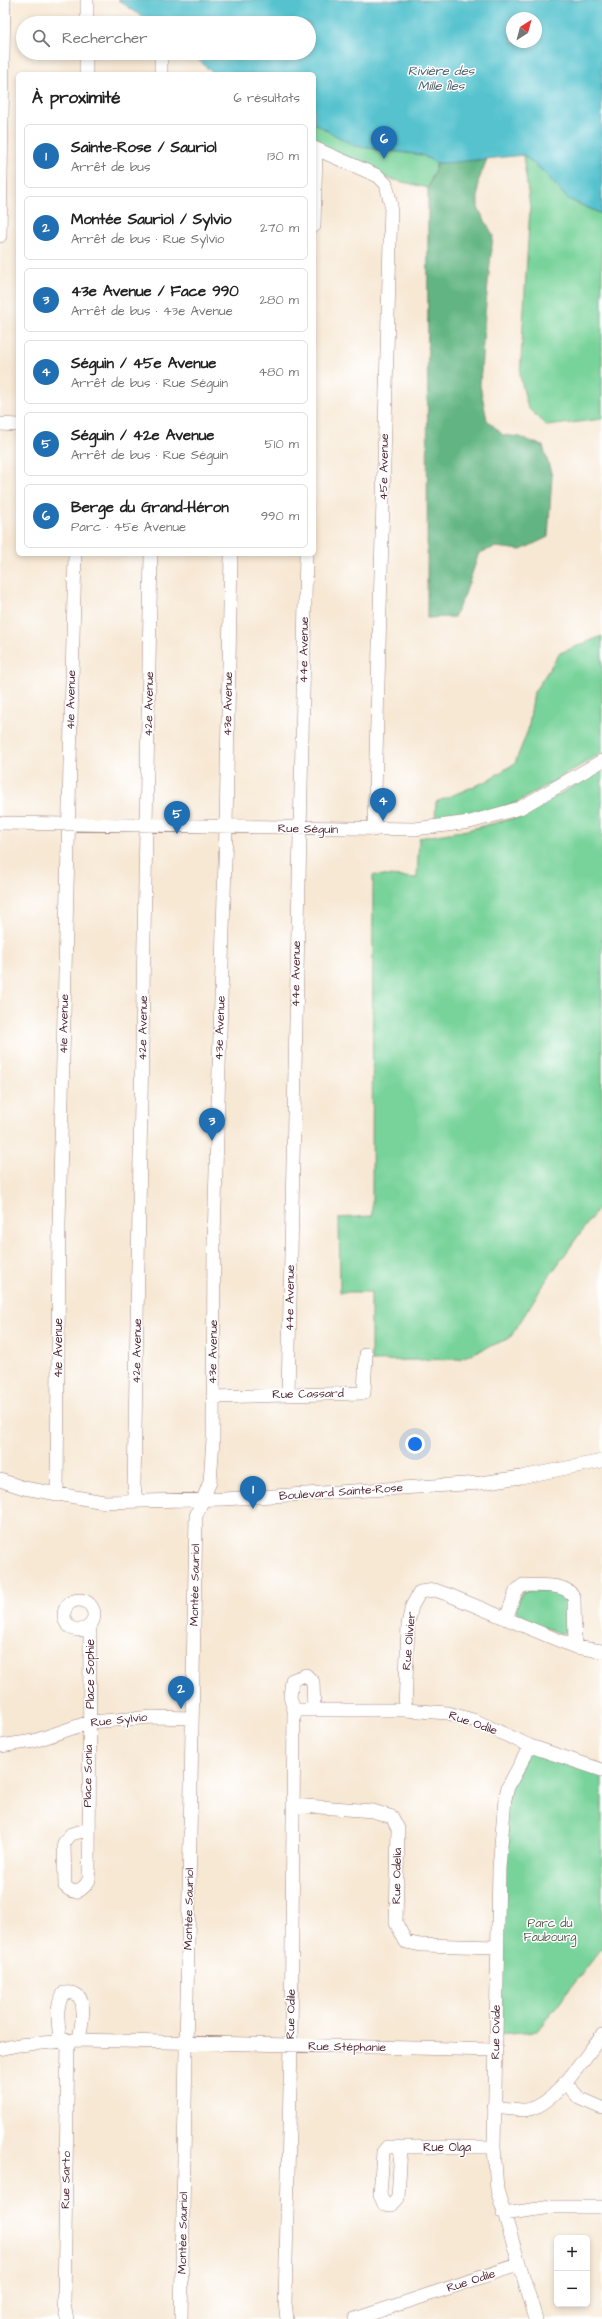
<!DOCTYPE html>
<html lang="fr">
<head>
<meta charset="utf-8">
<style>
	body { margin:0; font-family:"Architects Daughter",sans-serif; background:#f2f2f2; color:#222 }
	.controls { position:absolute; right:12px; bottom:12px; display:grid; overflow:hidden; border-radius:6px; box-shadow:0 2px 6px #0003 }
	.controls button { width:36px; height:36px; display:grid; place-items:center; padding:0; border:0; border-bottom:1px solid #e0e0e0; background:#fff; color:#222; font:20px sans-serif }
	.compass { position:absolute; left:506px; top:12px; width:36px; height:36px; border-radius:50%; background:#fff; box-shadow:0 2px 6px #0003; rotate:36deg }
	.you { position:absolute; left:415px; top:1444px; width:14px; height:14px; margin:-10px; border:3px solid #fff; border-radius:50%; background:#1a73e8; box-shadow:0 0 0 6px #1a73e833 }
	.badge { display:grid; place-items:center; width:26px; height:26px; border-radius:50%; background:#1f6fb2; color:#fff; font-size:13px; font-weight:700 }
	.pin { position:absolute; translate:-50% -33px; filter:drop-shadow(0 1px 2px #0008) }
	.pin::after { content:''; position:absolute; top:21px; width:14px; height:12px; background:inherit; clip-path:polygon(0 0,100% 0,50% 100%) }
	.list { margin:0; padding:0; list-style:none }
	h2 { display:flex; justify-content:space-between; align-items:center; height:52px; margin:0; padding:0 16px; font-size:17px }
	h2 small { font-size:13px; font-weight:400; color:#767676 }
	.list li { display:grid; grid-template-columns:26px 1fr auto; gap:12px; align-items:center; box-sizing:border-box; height:64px; margin:0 8px 8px; padding:0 8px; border:1px solid #e0e0e0; border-radius:6px }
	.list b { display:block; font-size:15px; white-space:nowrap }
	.list p { margin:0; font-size:13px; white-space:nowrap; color:#767676 }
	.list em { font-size:13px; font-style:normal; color:#767676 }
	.icon { flex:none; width:22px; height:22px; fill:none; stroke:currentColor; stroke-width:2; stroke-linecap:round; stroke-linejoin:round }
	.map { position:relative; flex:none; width:602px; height:2319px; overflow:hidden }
	.search { position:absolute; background:#fff; box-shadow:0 2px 6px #0003; left:16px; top:16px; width:300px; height:44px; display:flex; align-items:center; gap:10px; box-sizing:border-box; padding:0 14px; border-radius:22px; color:#767676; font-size:15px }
	.panel { position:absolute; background:#fff; box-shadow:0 2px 6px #0003; left:16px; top:72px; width:300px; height:484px; border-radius:6px }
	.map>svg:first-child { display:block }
	.green { fill:#78d39a; stroke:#617962 }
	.forest { fill:#62b582; stroke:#566a56 }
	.water { fill:#55c2ce; stroke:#50707c; fill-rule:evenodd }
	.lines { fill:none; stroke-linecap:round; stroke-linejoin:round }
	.minor-casing { stroke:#a08480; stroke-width:14 }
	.minor { stroke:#fff; stroke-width:13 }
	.labels { text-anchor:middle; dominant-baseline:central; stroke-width:3; stroke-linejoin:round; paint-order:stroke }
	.street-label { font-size:12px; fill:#4a1f2b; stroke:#fff }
	.park-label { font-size:12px; fill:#5a5e52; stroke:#fff }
	.water-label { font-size:13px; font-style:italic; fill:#4e606c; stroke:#fff }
</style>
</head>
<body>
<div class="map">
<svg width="602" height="2319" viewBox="0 0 602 2319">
	<rect width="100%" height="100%" fill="#fff"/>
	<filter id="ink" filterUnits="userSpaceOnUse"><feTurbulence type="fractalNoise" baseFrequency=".025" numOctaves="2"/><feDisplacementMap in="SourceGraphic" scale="8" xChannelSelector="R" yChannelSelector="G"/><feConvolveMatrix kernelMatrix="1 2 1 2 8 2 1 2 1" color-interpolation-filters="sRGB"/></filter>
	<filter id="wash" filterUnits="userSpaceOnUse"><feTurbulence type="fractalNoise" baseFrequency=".012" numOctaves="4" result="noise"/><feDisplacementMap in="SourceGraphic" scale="16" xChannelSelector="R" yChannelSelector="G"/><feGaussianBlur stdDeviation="0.9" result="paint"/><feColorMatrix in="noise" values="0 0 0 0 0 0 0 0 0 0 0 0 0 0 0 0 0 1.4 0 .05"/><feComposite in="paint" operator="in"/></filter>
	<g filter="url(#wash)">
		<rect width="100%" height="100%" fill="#f7e8d4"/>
		<path class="green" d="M314,123L355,146L422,155L437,163L428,188L378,176L314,148Z
			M523,155L544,172L568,199L602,214V419L547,426L528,408L520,376L530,207Z
			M602,636V753L518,802L487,812L435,821L436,802L487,781L515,763L528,730L534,692L560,653Z
			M602,770V1203L545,1282L510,1338L459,1359L371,1361V1292H340L339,1218L372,1216L373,875L417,878L419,838L467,830L519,817Z
			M528,1590L563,1591L568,1595L569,1629L565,1633H558L517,1616L516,1609L521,1593Z
			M530,1746L602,1770V1948L537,2031L496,2034L505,1799Z"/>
		<path class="forest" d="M487,159L478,182V208L493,235L485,314L480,385L487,420L503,435L520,437L543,446L552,476L548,537L521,550L496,547L479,553L465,594L454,617L427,618L428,188L437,163Z"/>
		<path class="water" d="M118,0H602V214L568,199L544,172L523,155L447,163H437L422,155L355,146L314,123V74H214L191,53H309V23H151ZM512,18H536V42H512Z"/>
	</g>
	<g filter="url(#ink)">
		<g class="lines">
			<g class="minor-casing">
				<path id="minor" d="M87,23V0
					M86,74V53
					M161,74V53
					M314,148L378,176L386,184L391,205L374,830
					M314,226L316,149
					M0,236L4,0
					M0,424L18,425
					M0,823L415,829L470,822L520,808L602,761
					M288,1395L306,554
					M213,1397L364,1393L366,1354
					M0,1480L24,1488L104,1502L224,1499L481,1483L521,1477L602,1461
					M57,1495L59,1224L75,554
					M136,1501L134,1485L151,554
					M64 1615a15 15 0 1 1 30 0a15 15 0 1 1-30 0Z
					M506,1619L516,1591L523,1585C539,1586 565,1582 574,1597L575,1647
					M294,1710H405L448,1713L476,1721L530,1746L602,1770
					M405,1710L408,1624L412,1606L420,1592L435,1590L449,1595L575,1647L602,1651
					M0,1746L34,1741L90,1722L153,1717L192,1718
					M530,1746L508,1787L505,1799L499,1868L494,2147L497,2190L536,2319
					M293,1805L373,1811L392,1817L398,1829L396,1923L406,1942L421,1945L497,1947
					M87,1830L71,1834L64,1843L65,1886C75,1896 82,1891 89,1880L90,1625
					M60,2041C59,2025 54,2006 64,1993C92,1989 81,2023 79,2040
					M0,2049L18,2045L79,2040L496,2050
					M565,2082L579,2098L602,2108
					M494,2107C504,2108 515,2110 525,2110C554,2108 585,2056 602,2035
					M401,2147L398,2198L392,2205L384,2204L380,2195L383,2152L387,2147H494
					M503,2214L552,2207H602
					M67,2319L64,2304L68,2040
					M181,2319L196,1516L210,1482L213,1440L214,1239L226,827L231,554
					M287,2319L285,2303L291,2045L294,1710L290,1697L292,1680L306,1675L313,1682L314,1710
					M355,2319L518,2265"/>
			</g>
			<use href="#minor" class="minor"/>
		</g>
	</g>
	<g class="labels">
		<g class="street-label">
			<text transform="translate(384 467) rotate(-89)">45e Avenue</text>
			<text transform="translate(304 650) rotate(-89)">44e Avenue</text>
			<text transform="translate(71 700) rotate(-89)">41e Avenue</text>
			<text transform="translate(149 704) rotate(-89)">42e Avenue</text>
			<text transform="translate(228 704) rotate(-89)">43e Avenue</text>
			<text transform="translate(308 829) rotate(1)">Rue Séguin</text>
			<text transform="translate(296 974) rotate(-89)">44e Avenue</text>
			<text transform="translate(64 1024) rotate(-89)">41e Avenue</text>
			<text transform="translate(143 1028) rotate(-89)">42e Avenue</text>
			<text transform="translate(220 1028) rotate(-88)">43e Avenue</text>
			<text transform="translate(290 1298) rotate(-89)">44e Avenue</text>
			<text transform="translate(58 1348) rotate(-90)">41e Avenue</text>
			<text transform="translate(137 1351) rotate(-89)">42e Avenue</text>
			<text transform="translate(213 1352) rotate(-89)">43e Avenue</text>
			<text transform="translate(308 1394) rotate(-1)">Rue Cassard</text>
			<text transform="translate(341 1492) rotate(-4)">Boulevard Sainte-Rose</text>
			<text transform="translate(195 1585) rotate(-89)">Montée Sauriol</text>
			<text transform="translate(409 1641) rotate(-85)">Rue Olivier</text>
			<text transform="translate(90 1674) rotate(-90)">Place Sophie</text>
			<text transform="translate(119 1720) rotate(-6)">Rue Sylvio</text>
			<text transform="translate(473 1723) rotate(19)">Rue Odile</text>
			<text transform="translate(88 1776) rotate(-89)">Place Sonia</text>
			<text transform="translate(397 1876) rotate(-89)">Rue Odelia</text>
			<text transform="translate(189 1909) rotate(-89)">Montée Sauriol</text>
			<text transform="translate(291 2014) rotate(-89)">Rue Odile</text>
			<text transform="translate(496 2032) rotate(-89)">Rue Ovide</text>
			<text transform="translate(347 2047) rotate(1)">Rue Stéphanie</text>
			<text x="447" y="2147">Rue Olga</text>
			<text transform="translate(66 2180) rotate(-89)">Rue Sarto</text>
			<text transform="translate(183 2233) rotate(-89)">Montée Sauriol</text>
			<text transform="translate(471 2281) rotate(-18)">Rue Odile</text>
		</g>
		<g class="park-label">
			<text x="550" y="1923">Parc du<tspan x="550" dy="14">Faubourg</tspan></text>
		</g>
		<g class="water-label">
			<text x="441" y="71">Rivière des<tspan x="441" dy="15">Mille Îles</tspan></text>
		</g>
	</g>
</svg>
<div class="controls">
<button>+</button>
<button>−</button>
</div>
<svg class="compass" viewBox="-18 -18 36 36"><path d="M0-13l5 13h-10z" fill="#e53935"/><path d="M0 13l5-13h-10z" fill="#767676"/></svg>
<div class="you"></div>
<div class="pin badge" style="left:253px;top:1509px">1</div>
<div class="pin badge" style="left:181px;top:1709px">2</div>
<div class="pin badge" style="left:212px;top:1141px">3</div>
<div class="pin badge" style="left:383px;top:821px">4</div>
<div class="pin badge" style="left:177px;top:834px">5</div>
<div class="pin badge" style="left:384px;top:159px">6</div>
<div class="search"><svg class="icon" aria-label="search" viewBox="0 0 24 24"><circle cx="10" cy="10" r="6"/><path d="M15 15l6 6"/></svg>Rechercher</div>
<section class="panel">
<h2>À proximité<small>6 résultats</small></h2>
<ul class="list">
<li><span class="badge">1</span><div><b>Sainte-Rose / Sauriol</b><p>Arrêt de bus</p></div><em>130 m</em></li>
<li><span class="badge">2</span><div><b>Montée Sauriol / Sylvio</b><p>Arrêt de bus · Rue Sylvio</p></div><em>270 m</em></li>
<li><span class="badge">3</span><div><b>43e Avenue / Face 990</b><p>Arrêt de bus · 43e Avenue</p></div><em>280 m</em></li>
<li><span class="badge">4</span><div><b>Séguin / 45e Avenue</b><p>Arrêt de bus · Rue Séguin</p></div><em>480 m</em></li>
<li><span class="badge">5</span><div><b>Séguin / 42e Avenue</b><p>Arrêt de bus · Rue Séguin</p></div><em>510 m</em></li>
<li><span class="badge">6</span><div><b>Berge du Grand-Héron</b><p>Parc · 45e Avenue</p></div><em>990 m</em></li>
</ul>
</section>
</div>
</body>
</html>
